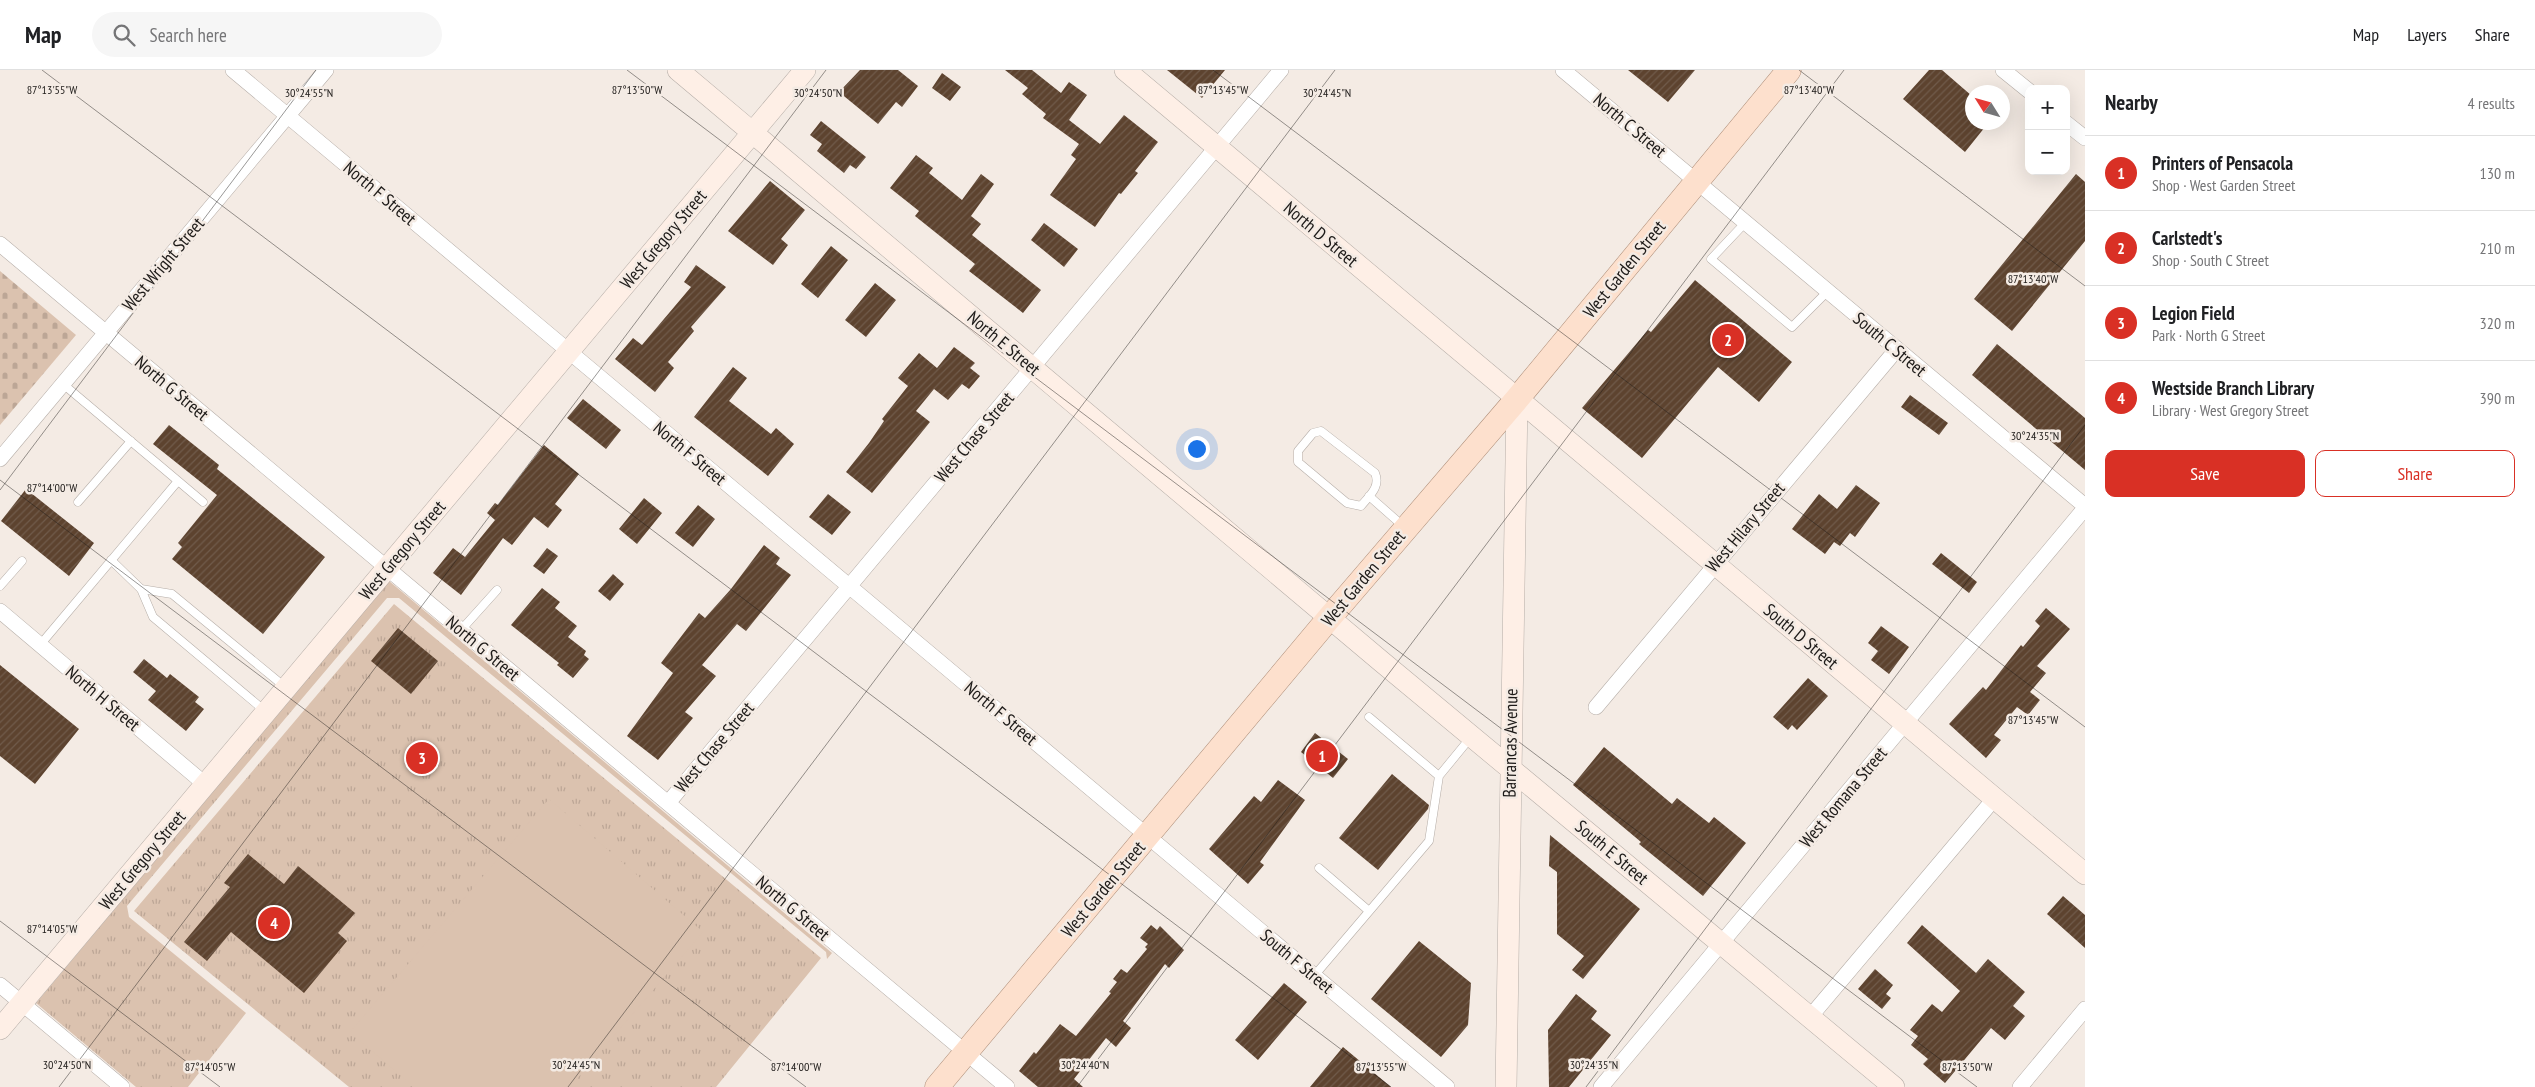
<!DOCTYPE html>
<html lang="en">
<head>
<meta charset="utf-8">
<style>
	body { margin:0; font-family:"PT Sans Narrow",sans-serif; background:#f6f6f6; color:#202124 }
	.controls { position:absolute; right:15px; top:15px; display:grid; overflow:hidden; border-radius:10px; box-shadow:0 5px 20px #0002 }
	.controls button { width:45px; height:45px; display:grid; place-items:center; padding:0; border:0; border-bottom:1px solid #e0e0e0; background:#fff; color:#202124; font:25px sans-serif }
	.compass { position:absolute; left:1965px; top:15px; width:45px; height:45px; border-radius:50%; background:#fff; box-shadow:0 5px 20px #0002; rotate:307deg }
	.you { position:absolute; left:1196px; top:378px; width:18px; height:18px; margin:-12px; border:4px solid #fff; border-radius:50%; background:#1a73e8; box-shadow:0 0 0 8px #1a73e833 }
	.badge { display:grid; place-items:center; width:32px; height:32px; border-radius:50%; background:#d93025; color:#fff; font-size:16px; font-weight:700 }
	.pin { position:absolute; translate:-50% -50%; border:2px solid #fff; box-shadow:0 1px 5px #0006 }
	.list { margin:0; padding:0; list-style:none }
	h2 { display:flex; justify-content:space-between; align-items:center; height:65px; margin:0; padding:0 20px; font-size:21px }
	h2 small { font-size:16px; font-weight:400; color:#757577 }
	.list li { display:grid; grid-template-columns:32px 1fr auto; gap:15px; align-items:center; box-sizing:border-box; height:75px; padding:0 20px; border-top:1px solid #e0e0e0 }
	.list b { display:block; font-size:19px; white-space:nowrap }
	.list p { margin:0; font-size:16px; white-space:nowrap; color:#757577 }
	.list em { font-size:16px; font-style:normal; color:#757577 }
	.actions { display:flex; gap:10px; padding:15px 20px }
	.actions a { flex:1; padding:11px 0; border:1px solid #d93025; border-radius:10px; text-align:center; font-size:18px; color:#d93025 }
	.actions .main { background:#d93025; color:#fff }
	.icon { flex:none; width:28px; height:28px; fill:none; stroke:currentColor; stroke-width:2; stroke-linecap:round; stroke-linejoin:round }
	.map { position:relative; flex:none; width:2085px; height:1017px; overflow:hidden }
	header { display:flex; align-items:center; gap:30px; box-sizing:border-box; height:70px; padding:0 25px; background:#fff; border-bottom:1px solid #e0e0e0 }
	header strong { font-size:24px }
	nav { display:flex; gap:28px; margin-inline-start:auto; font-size:18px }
	.search { width:350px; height:45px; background:#f6f6f6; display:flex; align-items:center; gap:12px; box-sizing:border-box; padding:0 18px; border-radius:28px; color:#757577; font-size:19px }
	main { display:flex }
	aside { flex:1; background:#fff }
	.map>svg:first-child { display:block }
	.grass { fill:url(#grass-tufts) }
	.cemetery { fill:url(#cemetery-stones) }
	.pitch { fill:#dbc2af }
	.building { fill:url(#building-hatch) }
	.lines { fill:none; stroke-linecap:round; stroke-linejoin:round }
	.lane-casing { stroke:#b6aea8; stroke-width:9 }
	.street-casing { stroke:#b6aea8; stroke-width:16 }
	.secondary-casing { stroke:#b6aea8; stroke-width:22 }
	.primary-casing { stroke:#ad8d78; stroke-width:25 }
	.lane { stroke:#fff; stroke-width:8 }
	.street { stroke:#fff; stroke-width:15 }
	.secondary { stroke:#feefe6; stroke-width:21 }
	.primary { stroke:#fde0cd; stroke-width:24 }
	.ticks { fill:none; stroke:#1d1a18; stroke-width:1; stroke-opacity:0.45 }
	.labels { text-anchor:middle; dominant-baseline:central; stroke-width:5; stroke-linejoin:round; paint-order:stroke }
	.street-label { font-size:18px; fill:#1d1a18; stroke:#f4ebe4 }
	.ticks-label { font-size:12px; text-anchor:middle; fill:#1d1a18; stroke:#f4ebe4; stroke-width:5; stroke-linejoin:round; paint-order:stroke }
</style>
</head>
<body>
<header>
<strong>Map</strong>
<div class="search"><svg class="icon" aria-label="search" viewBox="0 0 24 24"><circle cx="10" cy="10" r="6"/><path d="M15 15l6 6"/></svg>Search here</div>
<nav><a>Map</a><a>Layers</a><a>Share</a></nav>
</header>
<main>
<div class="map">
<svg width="2085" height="1017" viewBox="0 0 2085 1017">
	<defs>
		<pattern id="grass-tufts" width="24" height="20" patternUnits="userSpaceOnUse" patternTransform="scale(1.25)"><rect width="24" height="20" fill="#dbc2af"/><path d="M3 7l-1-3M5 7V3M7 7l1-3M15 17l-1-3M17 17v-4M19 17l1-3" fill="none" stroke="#bca696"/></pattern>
		<pattern id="cemetery-stones" width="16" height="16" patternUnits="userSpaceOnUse" patternTransform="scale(1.25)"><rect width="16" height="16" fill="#dbc2af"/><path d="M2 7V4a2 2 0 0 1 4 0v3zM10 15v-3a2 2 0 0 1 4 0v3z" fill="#bca696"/></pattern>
		<pattern id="building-hatch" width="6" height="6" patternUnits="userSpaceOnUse" patternTransform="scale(1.25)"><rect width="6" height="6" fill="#5d432f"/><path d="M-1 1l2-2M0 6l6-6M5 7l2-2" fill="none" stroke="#705b4b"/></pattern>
	</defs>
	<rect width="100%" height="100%" fill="#f4ebe4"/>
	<path class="grass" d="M389,511L832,883L827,889L826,882L399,528H387L127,836L129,847L246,943L188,1017H136L36,933Z
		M394,534L821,888L716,1017H349L134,841Z"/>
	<path class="cemetery" d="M0,201L76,265L0,355Z"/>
	<path class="pitch" d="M549,729L703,862L570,1017H414L350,962Z"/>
	<path class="building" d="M860,0H898L918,16L902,37L896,32L878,54L839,22Z
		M1005,0H1032L1061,23L1069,12L1087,25L1069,50L1100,74L1124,45L1158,72L1135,101L1138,103L1121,124L1119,123L1095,157L1050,125L1076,89L1071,85L1079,74L1043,48L1046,44L1022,24L1028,18Z
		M1167,0H1225L1202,28Z
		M1628,0H1695L1668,32Z
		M1929,0H1942L1972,26V52H1989L1965,82L1903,29Z
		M942,3L961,17L950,31L932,18Z
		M821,51L866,87L856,99L850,95L844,103L817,81L822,74L810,65Z
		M916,85L933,98L929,103L962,130L981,104L994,114L971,146L981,154L972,165L1041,220L1023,243L969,201L975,194L915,146L919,141L890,118Z
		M2076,104L2085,112V171L2012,261L1974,229Z
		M770,111L805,140L781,169L788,175L773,195L728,161Z
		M1044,153L1078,179L1064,197L1031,170Z
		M831,176L848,190L818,228L801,214Z
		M696,195L726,217L691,257L694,261L668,292L674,298L655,322L615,289L633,268L642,275L691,217L684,212Z
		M1695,210L1792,292L1759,332L1718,297L1642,388L1582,338L1648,260L1651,262Z
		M875,213L896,230L866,267L845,250Z
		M1997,274L2085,348V400L1972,305Z
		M954,277L975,293L970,298L980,306L969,319L962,314L948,330L934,319L916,341L930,352L872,423L846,402L869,373L884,351L882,349L908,316L898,308L919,283L937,298Z
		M733,297L747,308L729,331L771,364L776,358L794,374L768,406L694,347Z
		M1910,325L1948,353L1939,365L1901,337Z
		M583,329L621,360L606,379L567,348Z
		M169,355L219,395L217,399L325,487L263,564L172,489L182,477L178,473L217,425L153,374Z
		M544,375L579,404L555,434L562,440L548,458L534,447L512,475L503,468L461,525L433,503L453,478L465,487L495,450L487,443L495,433L498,435Z
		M1856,415L1880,433L1855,467L1850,463L1840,476L1834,472L1825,484L1792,459L1819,424L1837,439Z
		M26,419L94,473L69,506L1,451Z
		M828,424L851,442L832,465L809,447Z
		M644,428L662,443L637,474L619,459Z
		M698,435L715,449L693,477L675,463Z
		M764,475L780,488L776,494L791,505L746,561L737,554L702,595L716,606L685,642L693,648L658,690L627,666L673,603L661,593L699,543L705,548L731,519Z
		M547,478L558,486L544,504L533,496Z
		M1941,483L1977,512L1969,523L1932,494Z
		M613,504L624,514L610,531L598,521Z
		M542,518L560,532L555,538L577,556L568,567L586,581L584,585L589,589L573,608L557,595L559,593L511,555Z
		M2046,538L2070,559L2037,596L2046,603L2030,622L2040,630L2028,645L2017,637L1994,665L2001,670L1986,688L1949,654L1983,617L1986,620L2021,575L2023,577L2040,556L2035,551Z
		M1881,556L1909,577L1889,604L1871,590L1878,581L1868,573Z
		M398,558L438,591L411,624L371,591Z
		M144,589L167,608L170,604L199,627L195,632L204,639L186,661L148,630L156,621L133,602Z
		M0,595L79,659L35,714L0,686Z
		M1808,608L1828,626L1797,660L1792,655L1788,660L1773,647Z
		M1315,663L1348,689L1333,708L1301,682Z
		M1604,677L1672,734L1677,728L1709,753L1714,747L1746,773L1703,826L1639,774L1641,772L1573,715Z
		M1392,704L1429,735L1428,739L1378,800L1339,768Z
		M1278,710L1305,730L1260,792L1264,795L1248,814L1209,779L1254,726L1261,732Z
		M1550,765L1640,839L1583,909L1572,900L1584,886L1557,864V802L1549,796Z
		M248,784L284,814L298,796L355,843L338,863L347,871L304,923L231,862L207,891L184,872L230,817L224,813Z
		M2063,826L2085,845V878L2047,844Z
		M1151,855L1157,860L1160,856L1184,880L1169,898L1165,894L1123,951L1131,958L1116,977L1106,968L1074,1009L1083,1017H1038L1019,1001L1034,982L1036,984L1060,954L1076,966L1111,923L1109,922L1117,912L1113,909L1121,899L1127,903L1147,879L1145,877L1148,874L1140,868Z
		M1922,855L1976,903L1988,889L2025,922L2013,936L2025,946L2005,970L1991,958L1945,1013L1923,994L1928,989L1911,975L1918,966L1910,960L1932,934L1942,942L1960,921L1907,873Z
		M1419,871L1471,913L1468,955L1441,987L1371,929Z
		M1875,899L1893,915L1886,924L1891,928L1882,939L1858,919Z
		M1284,913L1307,932L1258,990L1235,970Z
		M1576,924L1597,941L1591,949L1611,965L1569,1017H1549L1548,960Z
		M1343,977L1391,1017H1310Z"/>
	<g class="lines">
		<g class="lane-casing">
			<path id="lane" d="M1745,153L1711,189L1792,257L1828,221
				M63,314L203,432
				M1321,361L1375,403C1381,417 1369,426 1361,436L1347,433L1298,392V381L1313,363Z
				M1369,426L1403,456
				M78,432L131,371
				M111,490L141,519L153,547L265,641
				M0,516L22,491
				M141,519L172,524L285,617
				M461,560L497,520
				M40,575L178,411
				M1369,647L1439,706
				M1319,798L1369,841
				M1314,906L1429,771L1439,706L1471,667"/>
		</g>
		<g class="street-casing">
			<path id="street" d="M233,0L1447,1017
				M1563,0L2085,436
				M2003,0L2029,21
				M2066,53L2085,68
				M0,174L1007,1017
				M0,389L326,0
				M0,541L206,715
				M1596,637L1897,279
				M668,733L1281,0
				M0,915L122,1017
				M1810,947L1994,729
				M1601,1017L2085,438
				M2020,1017L2085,939"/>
		</g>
		<g class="secondary-casing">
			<path id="secondary" d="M678,0L1382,592L1894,1017
				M1125,0L2085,804
				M0,959L805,0
				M1506,1017L1517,329"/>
		</g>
		<g class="primary-casing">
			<path id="primary" d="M937,1017L1330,547L1517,329L1789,0"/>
		</g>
		<use href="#lane" class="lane"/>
		<use href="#street" class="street"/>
		<use href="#secondary" class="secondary"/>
		<use href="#primary" class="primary"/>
	</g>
	<path class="ticks" d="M42,0L1391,1017M627,0L1977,1017M1213,0L2085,657M1799,0L2085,216M0,410L806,1017M0,420L316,0M0,851L220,1017M59,1017L826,0M568,1017L1335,0M1077,1017L1844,0M1586,1017L2085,355"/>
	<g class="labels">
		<g class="street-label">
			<text transform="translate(1630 55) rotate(40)">North C Street</text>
			<text transform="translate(380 123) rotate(40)">North F Street</text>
			<text transform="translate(1321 164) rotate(40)">North D Street</text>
			<text transform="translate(663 169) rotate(-50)">West Gregory Street</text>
			<text transform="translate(163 194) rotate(-50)">West Wright Street</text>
			<text transform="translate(1624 199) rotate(-51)">West Garden Street</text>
			<text transform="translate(1004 273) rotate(40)">North E Street</text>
			<text transform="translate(1890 274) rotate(40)">South C Street</text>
			<text transform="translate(172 318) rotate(40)">North G Street</text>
			<text transform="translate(974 367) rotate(-50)">West Chase Street</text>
			<text transform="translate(690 383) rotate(40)">North F Street</text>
			<text transform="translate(1745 457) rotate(-50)">West Hilary Street</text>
			<text transform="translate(402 480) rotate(-50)">West Gregory Street</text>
			<text transform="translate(1363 508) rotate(-50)">West Garden Street</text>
			<text transform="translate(1801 566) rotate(40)">South D Street</text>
			<text transform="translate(483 578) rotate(40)">North G Street</text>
			<text transform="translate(103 628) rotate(40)">North H Street</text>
			<text transform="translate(1001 643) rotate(40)">North F Street</text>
			<text transform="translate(1510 673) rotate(-89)">Barrancas Avenue</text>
			<text transform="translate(714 677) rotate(-50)">West Chase Street</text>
			<text transform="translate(1843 727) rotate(-50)">West Romana Street</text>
			<text transform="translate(1612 782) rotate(40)">South E Street</text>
			<text transform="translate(142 790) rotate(-50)">West Gregory Street</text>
			<text transform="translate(1103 819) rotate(-50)">West Garden Street</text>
			<text transform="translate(793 838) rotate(40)">North G Street</text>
			<text transform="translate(1297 891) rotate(40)">South F Street</text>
		</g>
	</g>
	<g class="ticks-label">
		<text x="52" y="24">87°13'55"W</text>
		<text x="637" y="24">87°13'50"W</text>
		<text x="1223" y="24">87°13'45"W</text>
		<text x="1809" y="24">87°13'40"W</text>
		<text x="818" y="27">30°24'50"N</text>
		<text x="1327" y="27">30°24'45"N</text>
		<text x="309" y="27">30°24'55"N</text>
		<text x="2033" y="213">87°13'40"W</text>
		<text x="2035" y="370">30°24'35"N</text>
		<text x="52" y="422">87°14'00"W</text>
		<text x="2033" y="654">87°13'45"W</text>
		<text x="52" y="863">87°14'05"W</text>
		<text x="67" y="999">30°24'50"N</text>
		<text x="576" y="999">30°24'45"N</text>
		<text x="1085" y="999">30°24'40"N</text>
		<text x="1594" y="999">30°24'35"N</text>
		<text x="210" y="1001">87°14'05"W</text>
		<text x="796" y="1001">87°14'00"W</text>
		<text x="1381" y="1001">87°13'55"W</text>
		<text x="1967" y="1001">87°13'50"W</text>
	</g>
</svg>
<div class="controls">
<button>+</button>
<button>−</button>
</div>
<svg class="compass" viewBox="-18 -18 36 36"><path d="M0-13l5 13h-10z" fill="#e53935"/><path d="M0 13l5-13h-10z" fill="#757577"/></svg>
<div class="you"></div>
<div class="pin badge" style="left:1322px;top:686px">1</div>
<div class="pin badge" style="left:1728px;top:270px">2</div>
<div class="pin badge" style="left:422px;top:688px">3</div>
<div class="pin badge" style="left:274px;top:853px">4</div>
</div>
<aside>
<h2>Nearby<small>4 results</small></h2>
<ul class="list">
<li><span class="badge">1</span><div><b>Printers of Pensacola</b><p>Shop · West Garden Street</p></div><em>130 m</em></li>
<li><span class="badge">2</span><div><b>Carlstedt's</b><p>Shop · South C Street</p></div><em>210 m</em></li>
<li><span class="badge">3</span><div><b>Legion Field</b><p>Park · North G Street</p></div><em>320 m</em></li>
<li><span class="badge">4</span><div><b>Westside Branch Library</b><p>Library · West Gregory Street</p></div><em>390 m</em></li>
</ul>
<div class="actions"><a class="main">Save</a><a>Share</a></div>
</aside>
</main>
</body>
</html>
